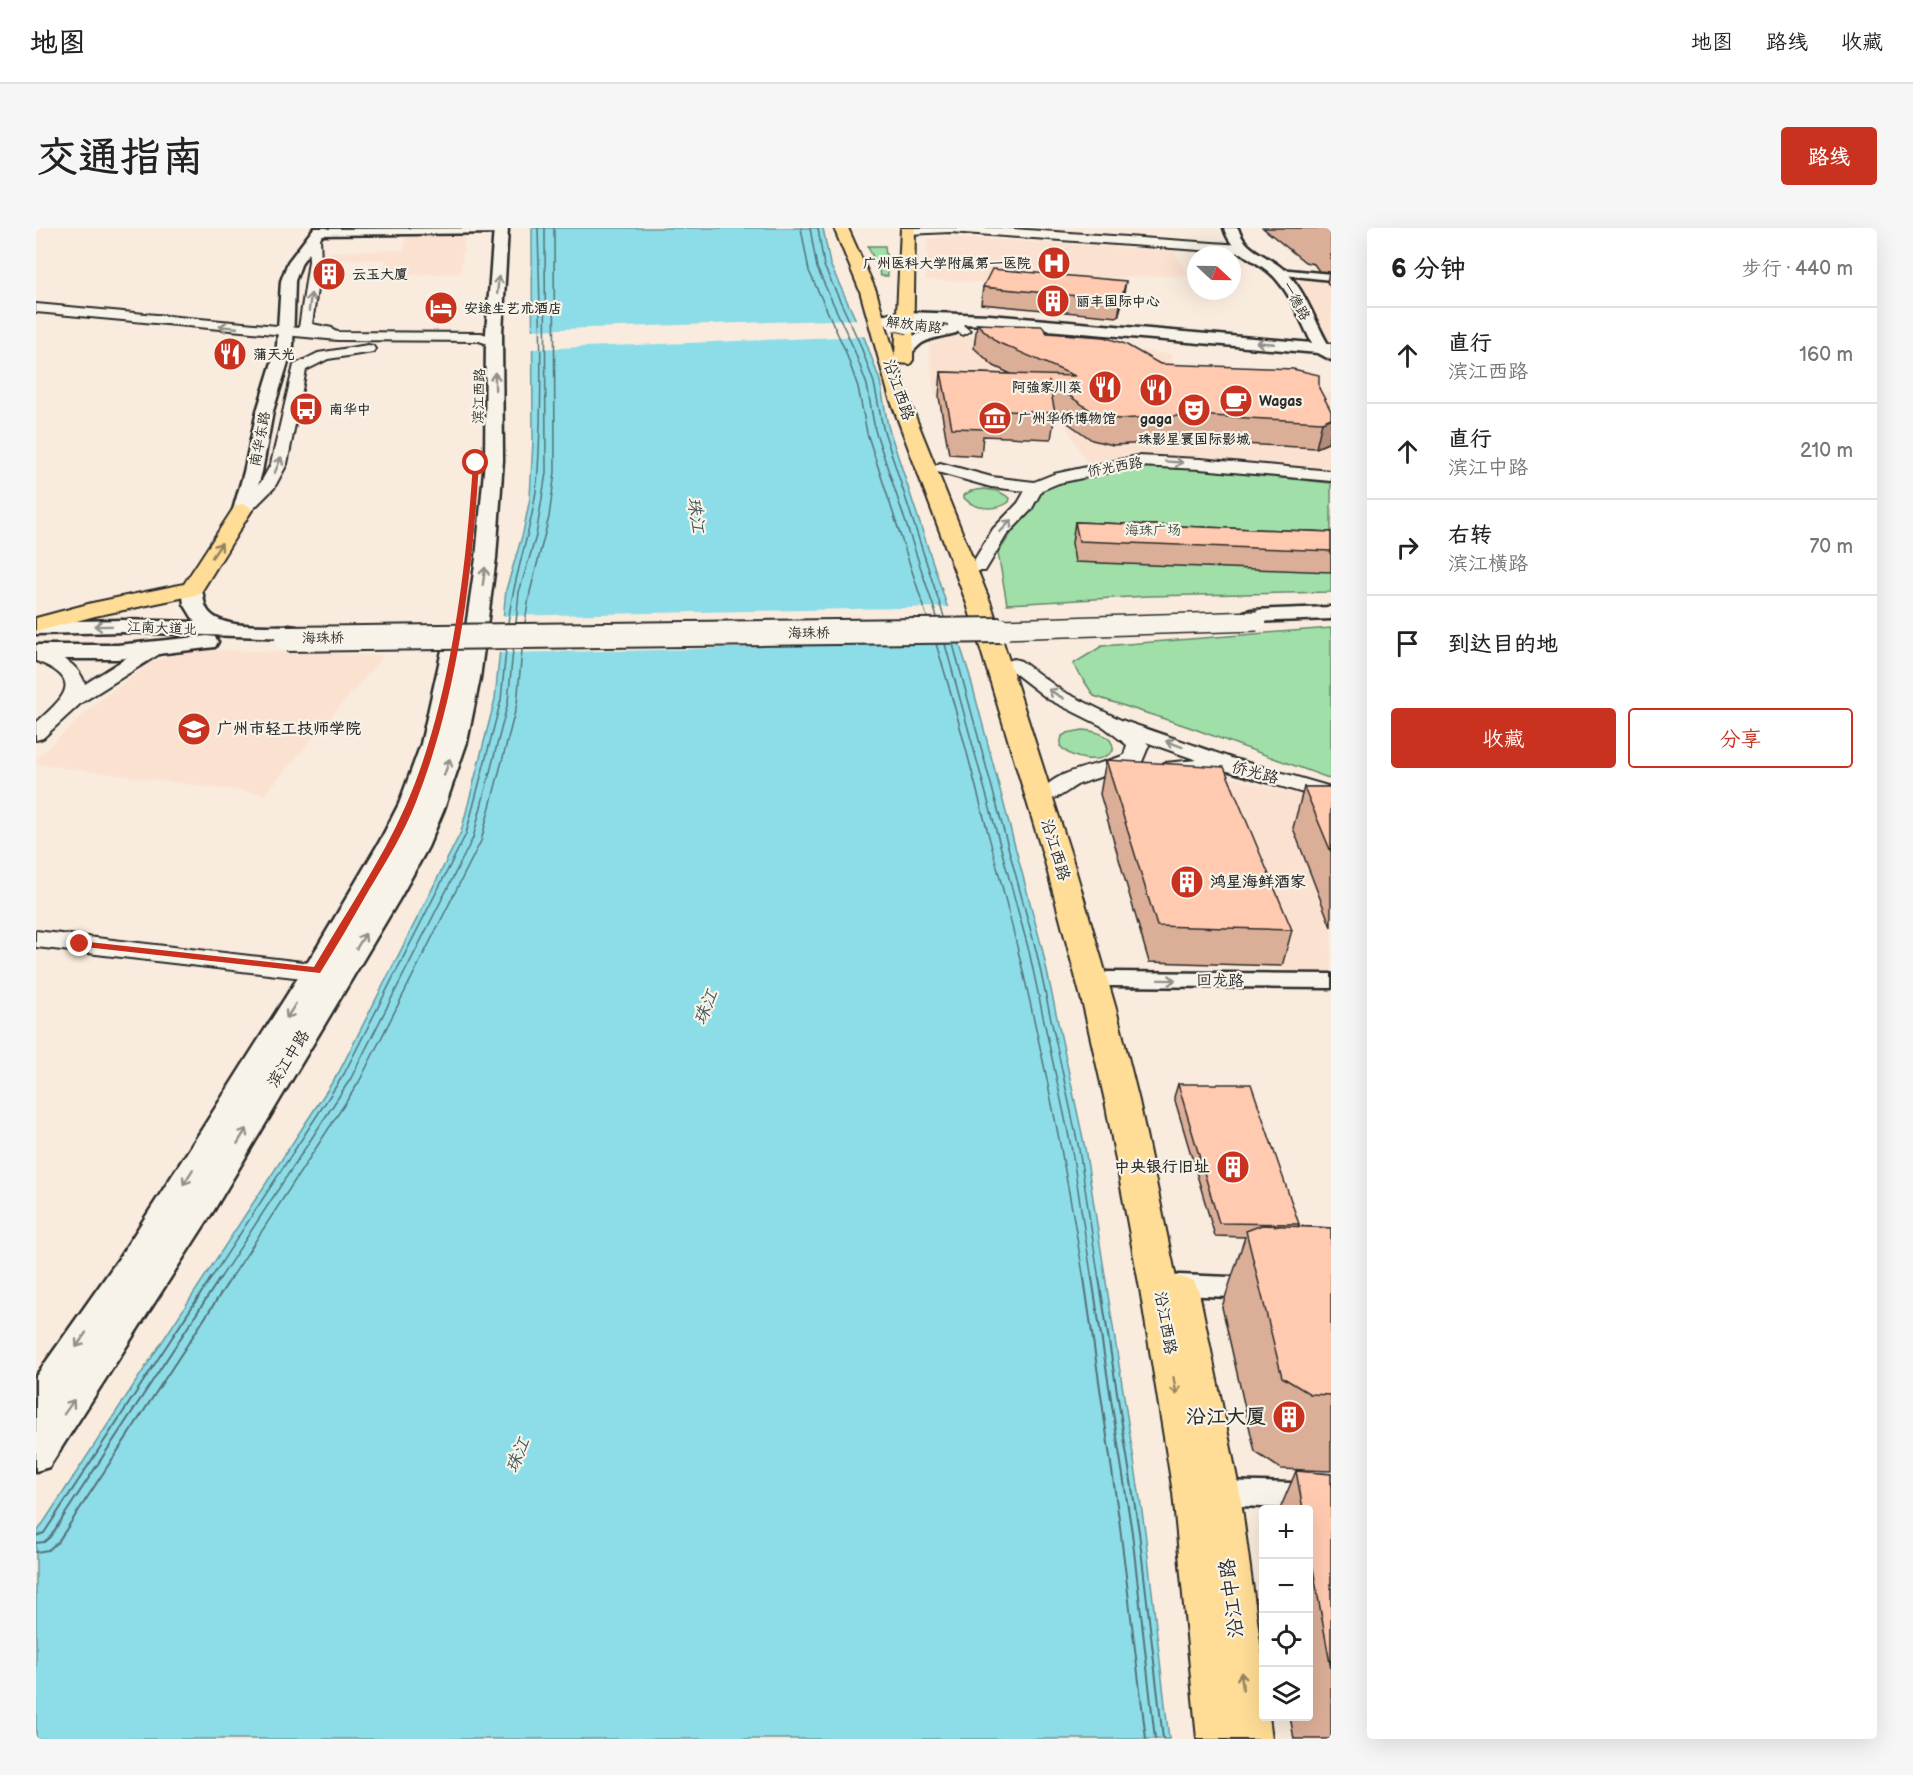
<!DOCTYPE html>
<html lang="zh">
<head>
<meta charset="utf-8">
<style>
	body { margin:0; font-family:"Balsamiq Sans","LXGW WenKai TC",sans-serif; background:#f6f6f6; color:#222 }
	.controls { position:absolute; right:18px; bottom:18px; display:grid; overflow:hidden; border-radius:6px; box-shadow:0 6px 24px #0002 }
	.controls button { width:54px; height:54px; display:grid; place-items:center; padding:0; border:0; border-bottom:2px solid #e0e0e0; background:#fff; color:#222; font:30px sans-serif }
	.compass { position:absolute; left:1151px; top:18px; width:54px; height:54px; border-radius:50%; background:#fff; box-shadow:0 6px 24px #0002; rotate:112deg }
	.stop { position:absolute; width:18px; height:18px; margin:-14px; border:4px solid #c8321e; border-radius:50%; background:#fff }
	.stop.end { background:#c8321e; border-color:#fff; box-shadow:0 2px 6px #0008 }
	.list { margin:0; padding:0; list-style:none }
	h2 { display:flex; justify-content:space-between; align-items:center; height:78px; margin:0; padding:0 24px; font-size:26px }
	h2 small { font-size:20px; font-weight:400; color:#767676 }
	.list li { display:grid; grid-template-columns:39px 1fr auto; gap:18px; align-items:center; box-sizing:border-box; height:96px; padding:0 24px; border-top:2px solid #e0e0e0 }
	.list b { display:block; font-size:22px; white-space:nowrap }
	.list p { margin:0; font-size:20px; white-space:nowrap; color:#767676 }
	.list em { font-size:20px; font-style:normal; color:#767676 }
	.actions { display:flex; gap:12px; padding:18px 24px }
	.actions a { flex:1; padding:14px 0; border:2px solid #c8321e; border-radius:6px; text-align:center; font-size:21px; color:#c8321e }
	.actions .main { background:#c8321e; color:#fff }
	.icon { flex:none; width:33px; height:33px; fill:none; stroke:currentColor; stroke-width:2; stroke-linecap:round; stroke-linejoin:round }
	.map { position:relative; flex:none; width:1295px; height:1511px; overflow:hidden; border-radius:6px }
	header { display:flex; align-items:center; gap:36px; box-sizing:border-box; height:84px; padding:0 30px; background:#fff; border-bottom:2px solid #e0e0e0 }
	header strong { font-size:28px }
	nav { display:flex; gap:33px; margin-inline-start:auto; font-size:21px }
	.intro { display:flex; align-items:center; justify-content:space-between; box-sizing:border-box; height:144px; padding:0 36px }
	h1 { margin:0; font-size:42px }
	.button { padding:15px 27px; border-radius:6px; background:#c8321e; color:#fff; font-size:21px; font-weight:700 }
	main { display:flex; gap:36px; padding:0 36px }
	aside { flex:1; background:#fff; border-radius:6px; box-shadow:0 6px 24px #0002 }
	.map>svg:first-child { display:block }
	.built { fill:#fbe1d0 }
	.green { fill:#a0dfa8; stroke:#66856a; stroke-width:1.5 }
	.water { fill:#8ddde8; stroke:#66969c; stroke-width:1.5 }
	.pier { fill:#f9ebdd }
	.lines { fill:none; stroke-linecap:round; stroke-linejoin:round }
	.shore-far1 { stroke:#527277; stroke-width:1.5 }
	.shore { stroke:#527277; stroke-width:2 }
	.minor-casing { stroke:#2b2b2b; stroke-width:5 }
	.tertiary-casing { stroke:#2b2b2b; stroke-width:4 }
	.secondary-casing { stroke:#2b2b2b; stroke-width:5 }
	.primary-casing { stroke:#2b2b2b; stroke-width:4 }
	.minor { fill:#f7f3e8; fill-rule:evenodd }
	.tertiary { fill:#f7f3e8; fill-rule:evenodd }
	.secondary { fill:#f7f3e8; fill-rule:evenodd }
	.primary { fill:#ffdd96; fill-rule:evenodd }
	.secondary-bridge-far2-casing { stroke:#2b2b2b; stroke-width:17; stroke-linecap:butt }
	.secondary-bridge-far1-casing { stroke:#2b2b2b; stroke-width:22; stroke-linecap:butt }
	.secondary-bridge-casing { stroke:#2b2b2b; stroke-width:28; stroke-linecap:butt }
	.secondary-bridge-far2 { stroke:#f7f3e8; stroke-width:15 }
	.secondary-bridge-far1 { stroke:#f7f3e8; stroke-width:19 }
	.secondary-bridge { stroke:#f7f3e8; stroke-width:24 }
	.wall { fill:#dbae97; stroke:#2b2b2b; stroke-width:1.5 }
	.shaded-wall { fill:#b28d7b; stroke:#2b2b2b; stroke-width:1.5 }
	.building { fill:#ffcab0; stroke:#2b2b2b; stroke-width:1.5 }
	.oneway { stroke:#918f8a }
	.oneway2 { stroke:#958460 }
	.route { fill:#c8321e }
	.labels { text-anchor:middle; dominant-baseline:central; stroke-width:4.5; stroke-linejoin:round; paint-order:stroke }
	.far-poi-label { font-size:14px; font-weight:bold; fill:#2b2b2b; stroke:#f7f3e8; text-anchor:start }
	.far-street-label { font-size:14px; fill:#2b2b2b; stroke:#f7f3e8 }
	.far-park-label { font-size:14px; fill:#48584a; stroke:#f7f3e8 }
	.street-label { font-size:16px; fill:#2b2b2b; stroke:#f7f3e8 }
	.poi-label { font-size:16px; font-weight:bold; fill:#2b2b2b; stroke:#f7f3e8; text-anchor:start }
	.water-label { font-size:18px; font-style:italic; fill:#44585a; stroke:#f7f3e8 }
	.near-poi-label { font-size:20px; font-weight:bold; fill:#2b2b2b; stroke:#f7f3e8; text-anchor:end }
	.near-street-label { font-size:20px; fill:#2b2b2b; stroke:#f7f3e8 }
</style>
</head>
<body>
<header>
<strong>地图</strong>
<nav><a>地图</a><a>路线</a><a>收藏</a></nav>
</header>
<div class="intro"><h1>交通指南</h1><a class="button">路线</a></div>
<main>
<div class="map">
<svg width="1295" height="1511" viewBox="0 0 1295 1511">
	<rect width="100%" height="100%" fill="#f9ebdd"/>
	<filter id="ink" filterUnits="userSpaceOnUse"><feTurbulence type="fractalNoise" baseFrequency=".0167" numOctaves="2"/><feDisplacementMap in="SourceGraphic" scale="12" xChannelSelector="R" yChannelSelector="G"/><feConvolveMatrix kernelMatrix="1 2 1 2 8 2 1 2 1" color-interpolation-filters="sRGB"/></filter>
	<g filter="url(#ink)">
		<path class="built" d="M429,7L424,45L346,48L351,31L290,32L294,24L368,22L370,9Z
			M910,9L1138,23L1152,47L945,54L890,52L892,11Z
			M1295,52V121L1250,53Z
			M917,108L967,109L1135,126L1138,153L1295,166V241L1112,226L1051,236L1015,170L898,167L893,116Z
			M188,422L347,428L229,566L0,536V531L64,472L116,434L147,423Z
			M1192,549L1295,575V743L1251,746L1246,738L1179,573Z"/>
		<path class="green" d="M832,18H849L852,48H845Z
			M1119,237L1295,255V364L1111,368L971,376L962,325C973,309 996,272 1010,261C1028,246 1095,238 1119,237Z
			M948,261L962,263L974,270L973,274C961,283 939,282 928,270V267L935,263Z
			M1295,400V551L1153,499L1058,468L1037,436L1066,418Z
			M1047,502C1059,503 1079,507 1077,523C1063,537 1036,532 1024,518L1026,508L1031,505Z"/>
		<path class="water" d="M496,0H787L794,36L830,114L844,153L852,198L933,445L1006,720L1049,920L1109,1303L1133,1511H0V1306L303,844L425,604L459,471L470,362L487,305L494,270L497,213Z"/>
		<path class="pier" d="M823,91L831,108L494,121L495,102Z
			M915,379L926,413L625,422L460,425L464,388Z"/>
		<g class="lines">
			<path class="shore-far1" d="M765,0L773,43L809,122L822,159L831,205L891,389
				M774,0L781,40L817,119L831,157L839,202L901,389
				M782,0L788,38L824,116L838,155L847,200L908,389
				M489,394L494,364L513,289L519,244L518,0
				M472,395C478,344 499,295 502,243C507,162 504,80 502,0
				M480,395L483,364L500,308L510,245L509,0
				M900,416C918,472 932,529 947,586C989,740 1023,895 1048,1052
				M909,416L993,723L1036,923L1056,1052
				M917,416L1000,722L1043,921L1063,1052
				M174,1052L308,846L430,606L465,472L470,422
				M183,1052L315,850L437,610L472,474L477,422
				M194,1052L323,854L445,613L481,476L486,422"/>
			<path class="shore" d="M1048,1050L1083,1291L1110,1511
				M1056,1050L1096,1305L1119,1511
				M1063,1050L1103,1304L1127,1511
				M0,1308L8,1305L175,1050
				M0,1315L8,1314L14,1309L184,1050
				M0,1324L12,1322L22,1314L195,1050"/>
			<g class="minor-casing">
				<path id="minor" d="M465,0L468,1V5L283,7L278,4L283,1Z
					M1243,41L1295,46V52L1239,46L1238,44Z
					M1072,744L1295,746V760L1072,758L1065,756L1062,751L1065,746Z
					M1143,1047L1220,1050L1229,1053L1233,1060L1229,1067L1220,1070L1143,1067L1134,1064L1130,1057L1134,1050Z
					M1183,1253L1295,1256V1282L1183,1277L1173,1274L1169,1265L1173,1256Z"/>
			</g>
			<g class="tertiary-casing">
				<path id="tertiary" d="M867,0H964L1205,17L1211,21L1205,25L914,4L872,6L868,5Z
					M278,6L284,10L285,33L276,96L296,100L298,103L302,104L445,105L463,111L465,114L458,118L443,113L302,112L0,84V76L263,100L273,33L272,10Z
					M928,87L935,91L927,97L934,103L927,107L910,96Z
					M332,117L337,118L339,121L337,124L292,131L270,142L251,236L238,260L212,286H200L198,282L200,278L225,254L235,236L258,137L282,125Z
					M1102,228L1164,231L1295,243V253L1164,241L1102,238L1023,255L1006,262L995,282L970,308L949,343H937L934,339L957,301L982,275L989,263L955,259L898,243L896,240L904,235L956,249L998,254L1018,246Z
					M118,415L125,417L128,421L125,425L45,475L7,510L0,512V495C27,470 50,452 0,433V421C21,426 42,434 49,456L111,417Z
					M978,431L985,433L1026,463L1085,492L1195,530L1295,559V573L1192,543L1136,546L1128,545L1125,540L1128,535L1161,532L1110,514L1113,517L1105,536C1084,545 1062,548 1041,557C1029,564 1022,573 1007,570L1004,565C1021,540 1062,539 1088,527L1091,517L1068,499L1012,471L968,437L971,433Z
					M0,703L301,738L310,740L314,746L310,752L301,754L0,719Z"/>
			</g>
			<g class="secondary-casing">
				<path id="secondary" d="M278,0H292L266,34L259,53L257,118L237,183L226,244L215,282L213,286H199L197,282L208,244L221,183L241,118L245,53L252,34Z
					M458,0H472L466,105L467,232L460,330L444,450L431,514L408,581L392,619L364,670L178,982L13,1239L0,1243V1148L81,1033L154,920L282,718L344,613L363,576L385,516L409,409L412,404L420,403L429,406L440,330L449,232L450,105Z
					M1188,0H1202C1208,21 1226,25 1242,37C1267,55 1277,90 1292,116H1295V132L1282,125L953,97L870,94L842,98L834,93L842,88L870,84L953,87L1276,115C1265,94 1257,70 1241,52C1224,31 1196,29 1188,0Z
					M915,97L920,99L923,102L920,105C909,108 897,109 886,115C879,120 875,128 866,130L858,125L876,108Z
					M156,355L163,357C169,364 166,375 172,383C186,402 231,397 253,398L261,399L264,404L261,409L253,410L87,404L0,406V394L87,392L159,394L148,376L146,361L149,357Z
					M1295,379V391L1215,394L1208,392L1204,388L1208,384L1215,382Z
					M171,408L179,409L182,414L179,419L81,431H0V417H81Z"/>
			</g>
			<g class="primary-casing">
				<path id="primary" d="M798,0H812L840,63L859,128L865,0H879L877,132L874,136L862,135L871,168L955,376L1036,630L1080,781L1103,873L1140,1050L1144,1049L1158,1053L1163,1064L1204,1265L1228,1444V1488H1233L1236,1511H1161L1137,1265L1104,1061L1069,873L1048,781L1008,630L931,376L853,168L824,63Z
					M206,276L213,278L216,282L164,366L59,388L0,404V390L56,375L148,356L199,278Z"/>
			</g>
			<use href="#minor" class="minor"/>
			<use href="#tertiary" class="tertiary"/>
			<use href="#secondary" class="secondary"/>
			<use href="#primary" class="primary"/>
			<g class="secondary-bridge-far2-casing">
				<path id="secondary-bridge-far2" d="M859,95L873,98"/>
			</g>
			<g class="secondary-bridge-far1-casing">
				<path id="secondary-bridge-far1" d="M897,403L1221,393"/>
			</g>
			<g class="secondary-bridge-casing">
				<path id="secondary-bridge" d="M251,411L965,402"/>
			</g>
			<use href="#secondary-bridge-far2" class="secondary-bridge-far2"/>
			<use href="#secondary-bridge-far1" class="secondary-bridge-far1"/>
			<use href="#secondary-bridge" class="secondary-bridge"/>
		</g>
		<path class="wall" d="M1227,0H1295V60L1291,54L1293,44L1283,43L1278,36L1269,34Z
			M947,59L1087,71L1082,89L945,76Z
			M941,96L1011,105L1124,136L1283,160L1292,215L1280,220L1153,213L1077,217L1056,212L1019,186L1015,211L947,208L945,228L913,226L903,169L905,144L975,146L958,138L938,120Z
			M1039,294L1295,304V344L1039,334L1036,315Z
			M1070,532L1256,702L1246,738L1113,734L1064,566Z
			M1268,559H1295V699L1257,600Z
			M1142,856L1263,996L1262,998L1295,1000V1243L1245,1241L1219,1224L1186,1079L1209,1009L1179,1008L1138,869Z
			M1260,1243L1295,1246V1511H1258L1254,1488H1272V1281H1244Z"/>
		<path class="shaded-wall" d="M1090,53L1087,71L1082,89L1085,72Z
			M1295,190V201L1292,215L1280,220L1286,194Z"/>
		<path class="building" d="M956,41L1090,53L1085,72L947,59Z
			M941,96L1006,98L1011,105L1068,109L1089,116L1124,136L1257,141L1283,147V160L1295,183V190L1286,194L1158,187L1082,191L1060,186L1013,154L1019,185L946,182L948,201L916,200L905,144L1039,148L961,114Z
			M1039,294L1295,304V323L1043,313Z
			M1070,532L1188,539L1256,702L1121,698Z
			M1268,559H1295V624Z
			M1142,856H1215L1263,996L1183,995Z
			M1226,997L1295,1000V1167L1274,1166L1246,1149L1210,1003Z
			M1260,1243L1295,1246V1441L1272,1313V1281H1267Z"/>
		<defs><path id="oneway-shaft" d="M-6 0H5M1.5-3L5.5 0L1.5 3" fill="none" stroke-width="1.6" stroke-linecap="round" stroke-linejoin="round" transform="scale(1.5)"/></defs>
		<g class="oneway">
			<use href="#oneway-shaft" transform="translate(462 57) rotate(-85)"/>
			<use href="#oneway-shaft" transform="translate(274 74) rotate(-83)"/>
			<use href="#oneway-shaft" transform="translate(192 99) rotate(-175)"/>
			<use href="#oneway-shaft" transform="translate(1229 115) rotate(-175)"/>
			<use href="#oneway-shaft" transform="translate(459 153) rotate(-91)"/>
			<use href="#oneway-shaft" transform="translate(1138 234) rotate(4)"/>
			<use href="#oneway-shaft" transform="translate(242 237) rotate(-67)"/>
			<use href="#oneway-shaft" transform="translate(970 298) rotate(-45)"/>
			<use href="#oneway-shaft" transform="translate(448 348) rotate(-82)"/>
			<use href="#oneway-shaft" transform="translate(67 398) rotate(179)"/>
			<use href="#oneway-shaft" transform="translate(1020 466) rotate(-149)"/>
			<use href="#oneway-shaft" transform="translate(1138 516) rotate(-160)"/>
			<use href="#oneway-shaft" transform="translate(411 539) rotate(-71)"/>
			<use href="#oneway-shaft" transform="translate(325 713) rotate(-59)"/>
			<use href="#oneway-shaft" transform="translate(1131 752) rotate(1)"/>
			<use href="#oneway-shaft" transform="translate(255 783) rotate(122)"/>
			<use href="#oneway-shaft" transform="translate(206 908) rotate(-59)"/>
			<use href="#oneway-shaft" transform="translate(152 949) rotate(122)"/>
			<use href="#oneway-shaft" transform="translate(45 1112) rotate(124)"/>
			<use href="#oneway-shaft" transform="translate(33 1179) rotate(-55)"/>
		</g>
		<g class="oneway2">
			<use href="#oneway-shaft" transform="translate(181 322) rotate(-56)"/>
			<use href="#oneway-shaft" transform="translate(1139 1158) rotate(80)"/>
			<use href="#oneway-shaft" transform="translate(1206 1453) rotate(-96)"/>
		</g>
	</g>
	<path class="route" d="M440,233L443,235C436,349 422,467 380,574C368,605 350,634 333,662C317,690 301,718 284,745L40,718L39,716L44,713L278,739C309,686 345,634 370,577C414,477 430,343 437,235Z"/>
	<defs>
		<g id="hospital-disc" transform="scale(1.725)"><circle r="9.5" fill="#c8321e" stroke="#f7f3e8"/><path d="M-5-5h3v3.5h4V-5h3V5h-3V1.5h-4V5h-3Z" fill="#fff"/></g>
		<g id="building-disc" transform="scale(1.725)"><circle r="9.5" fill="#c8321e" stroke="#f7f3e8"/><path d="M-4-6H4V6H1V3H-1V6H-4ZM-2.5-4.3h1.7v1.8h-1.7ZM.8-4.3h1.7v1.8H.8ZM-2.5-1h1.7V.8h-1.7ZM.8-1h1.7V.8H.8Z" fill="#fff"/></g>
		<g id="hotel-disc" transform="scale(1.725)"><circle r="9.5" fill="#c8321e" stroke="#f7f3e8"/><path d="M-6-4.5h1.5V1H6V5H4.5V3h-9V5H-6ZM-4 0a1.8 1.8 0 1 1 3.6 0ZM.5 0V-2.5h3Q6-2.5 6 0Z" fill="#fff"/></g>
		<g id="restaurant-disc" transform="scale(1.725)"><circle r="9.5" fill="#c8321e" stroke="#f7f3e8"/><path d="M-5-6h1v4h1v-4h1v4h1v-4h1v5L-1.5 .5V6h-2V.5L-5-1ZM5-6V6H3V1.5H1.5Q1.5-4 5-6Z" fill="#fff"/></g>
		<g id="cafe-disc" transform="scale(1.725)"><circle r="9.5" fill="#c8321e" stroke="#f7f3e8"/><path d="M-5.5-4.5H6V0H3Q3 3.5 0 3.5H-2.5Q-5.5 3.5-5.5 0ZM3-3.2v2h1.7v-2ZM-6 4.5H4V6H-6Z" fill="#fff"/></g>
		<g id="bus-disc" transform="scale(1.725)"><circle r="9.5" fill="#c8321e" stroke="#f7f3e8"/><path d="M-5-6H5V4H4V6H2V4H-2V6H-4V4H-5ZM-3.5-4V0h7V-4ZM-3.5 1.2v1.5H-2V1.2ZM2 1.2v1.5H3.5V1.2Z" fill="#fff"/></g>
		<g id="theatre-disc" transform="scale(1.725)"><circle r="9.5" fill="#c8321e" stroke="#f7f3e8"/><path d="M-5-5.5Q0-4 5-5.5V0Q5 5 0 6Q-5 5-5 0ZM-3.3-2.5H-1v1.5H-3.3ZM1-2.5H3.3v1.5H1ZM-2.8 1Q0 5.5 2.8 1Z" fill="#fff"/></g>
		<g id="museum-disc" transform="scale(1.725)"><circle r="9.5" fill="#c8321e" stroke="#f7f3e8"/><path d="M0-6L6-3V-2H-6V-3ZM-5-1h2V3h-2ZM-1-1h2V3h-2ZM3-1h2V3H3ZM-6 4H6V6H-6Z" fill="#fff"/></g>
		<g id="school-disc" transform="scale(1.725)"><circle r="9.5" fill="#c8321e" stroke="#f7f3e8"/><path d="M0-5L7-2L0 1L-7-2ZM-4 1L0 2.5L4 1V4Q0 6-4 4Z" fill="#fff"/></g>
	</defs>
	<g fill-rule="evenodd">
		<use href="#hospital-disc" x="1018" y="35"/>
		<use href="#building-disc" x="293" y="46"/>
		<use href="#building-disc" x="1017" y="73"/>
		<use href="#hotel-disc" x="405" y="80"/>
		<use href="#restaurant-disc" x="194" y="126"/>
		<use href="#restaurant-disc" x="1069" y="159"/>
		<use href="#restaurant-disc" x="1120" y="162"/>
		<use href="#cafe-disc" x="1200" y="173"/>
		<use href="#bus-disc" x="270" y="181"/>
		<use href="#theatre-disc" x="1158" y="182"/>
		<use href="#museum-disc" x="959" y="190"/>
		<use href="#school-disc" x="158" y="501"/>
		<use href="#building-disc" x="1151" y="654"/>
		<use href="#building-disc" x="1197" y="939"/>
		<use href="#building-disc" x="1253" y="1189"/>
	</g>
	<g class="labels">
		<g class="far-poi-label">
			<text x="995" y="35" text-anchor="end">广州医科大学附属第一医院</text>
			<text x="316" y="46">云玉大廈</text>
			<text x="1040" y="73">丽丰国际中心</text>
			<text x="428" y="80">安途生艺术酒店</text>
			<text x="217" y="126">蒲天光</text>
			<text x="1046" y="159" text-anchor="end">阿強家川菜</text>
			<text x="1223" y="173">Wagas</text>
			<text x="293" y="181">南华中</text>
			<text x="982" y="190">广州华侨博物馆</text>
			<text x="1120" y="191" text-anchor="middle">gaga</text>
			<text x="1158" y="211" text-anchor="middle">珠影星寰国际影城</text>
		</g>
		<g class="far-street-label">
			<text transform="translate(1260 73) rotate(61)">一德路</text>
			<text transform="translate(878 97) rotate(7)">解放南路</text>
			<text transform="translate(443 168) rotate(-88)">滨江西路</text>
			<text transform="translate(224 211) rotate(-79)">南华东路</text>
			<text transform="translate(1079 239) rotate(-10)">侨光西路</text>
			<text transform="translate(126 400) rotate(3)">江南大道北</text>
			<text transform="translate(773 405) rotate(-1)">海珠桥</text>
			<text transform="translate(287 410) rotate(-1)">海珠桥</text>
		</g>
		<g class="far-park-label">
			<text x="1117" y="302">海珠广场</text>
		</g>
		<g class="street-label">
			<text transform="translate(862 162) rotate(71)">沿江西路</text>
			<text transform="translate(1219 545) rotate(15)">侨光路</text>
			<text transform="translate(1019 622) rotate(73)">沿江西路</text>
			<text transform="translate(1184 753) rotate(1)">回龙路</text>
			<text transform="translate(253 831) rotate(-58)">滨江中路</text>
			<text transform="translate(1129 1095) rotate(80)">沿江西路</text>
		</g>
		<g class="poi-label">
			<text x="181" y="501">广州市轻工技师学院</text>
			<text x="1174" y="654">鸿星海鲜酒家</text>
			<text x="1174" y="939" text-anchor="end">中央银行旧址</text>
		</g>
		<g class="water-label">
			<text transform="translate(660 287) rotate(83)">珠江</text>
			<text transform="translate(670 779) rotate(-67)">珠江</text>
			<text transform="translate(482 1227) rotate(-67)">珠江</text>
		</g>
		<g class="near-poi-label">
			<text x="1230" y="1189">沿江大厦</text>
		</g>
		<g class="near-street-label">
			<text transform="translate(1196 1370) rotate(-97)">沿江中路</text>
		</g>
	</g>
</svg>
<div class="controls">
<button>+</button>
<button>−</button>
<button><svg class="icon" aria-label="locate" viewBox="0 0 24 24"><circle cx="12" cy="12" r="6"/><path d="M12 2v4M12 18v4M2 12h4M18 12h4"/></svg></button>
<button><svg class="icon" aria-label="layers" viewBox="0 0 24 24"><path d="M12 4l9 5-9 5-9-5zM3 14l9 5 9-5"/></svg></button>
</div>
<svg class="compass" viewBox="-18 -18 36 36"><path d="M0-13l5 13h-10z" fill="#e53935"/><path d="M0 13l5-13h-10z" fill="#767676"/></svg>
<div class="stop" style="left:440px;top:235px"></div>
<div class="stop end" style="left:44px;top:716px"></div>
</div>
<aside>
<h2>6 分钟<small>步行 · 440 m</small></h2>
<ul class="list">
<li><svg class="icon" aria-label="ahead" viewBox="0 0 24 24"><path d="M12 20V5M6 11l6-6 6 6"/></svg><div><b>直行</b><p>滨江西路</p></div><em>160 m</em></li>
<li><svg class="icon" aria-label="ahead" viewBox="0 0 24 24"><path d="M12 20V5M6 11l6-6 6 6"/></svg><div><b>直行</b><p>滨江中路</p></div><em>210 m</em></li>
<li><svg class="icon" aria-label="right" viewBox="0 0 24 24"><path d="M7 20v-9h11M14 6l5 5-5 5"/></svg><div><b>右转</b><p>滨江横路</p></div><em>70 m</em></li>
<li><svg class="icon" aria-label="arrive" viewBox="0 0 24 24"><path d="M6 21V4h12l-3 4 3 4H6"/></svg><div><b>到达目的地</b></div></li>
</ul>
<div class="actions"><a class="main">收藏</a><a>分享</a></div>
</aside>
</main>
</body>
</html>
